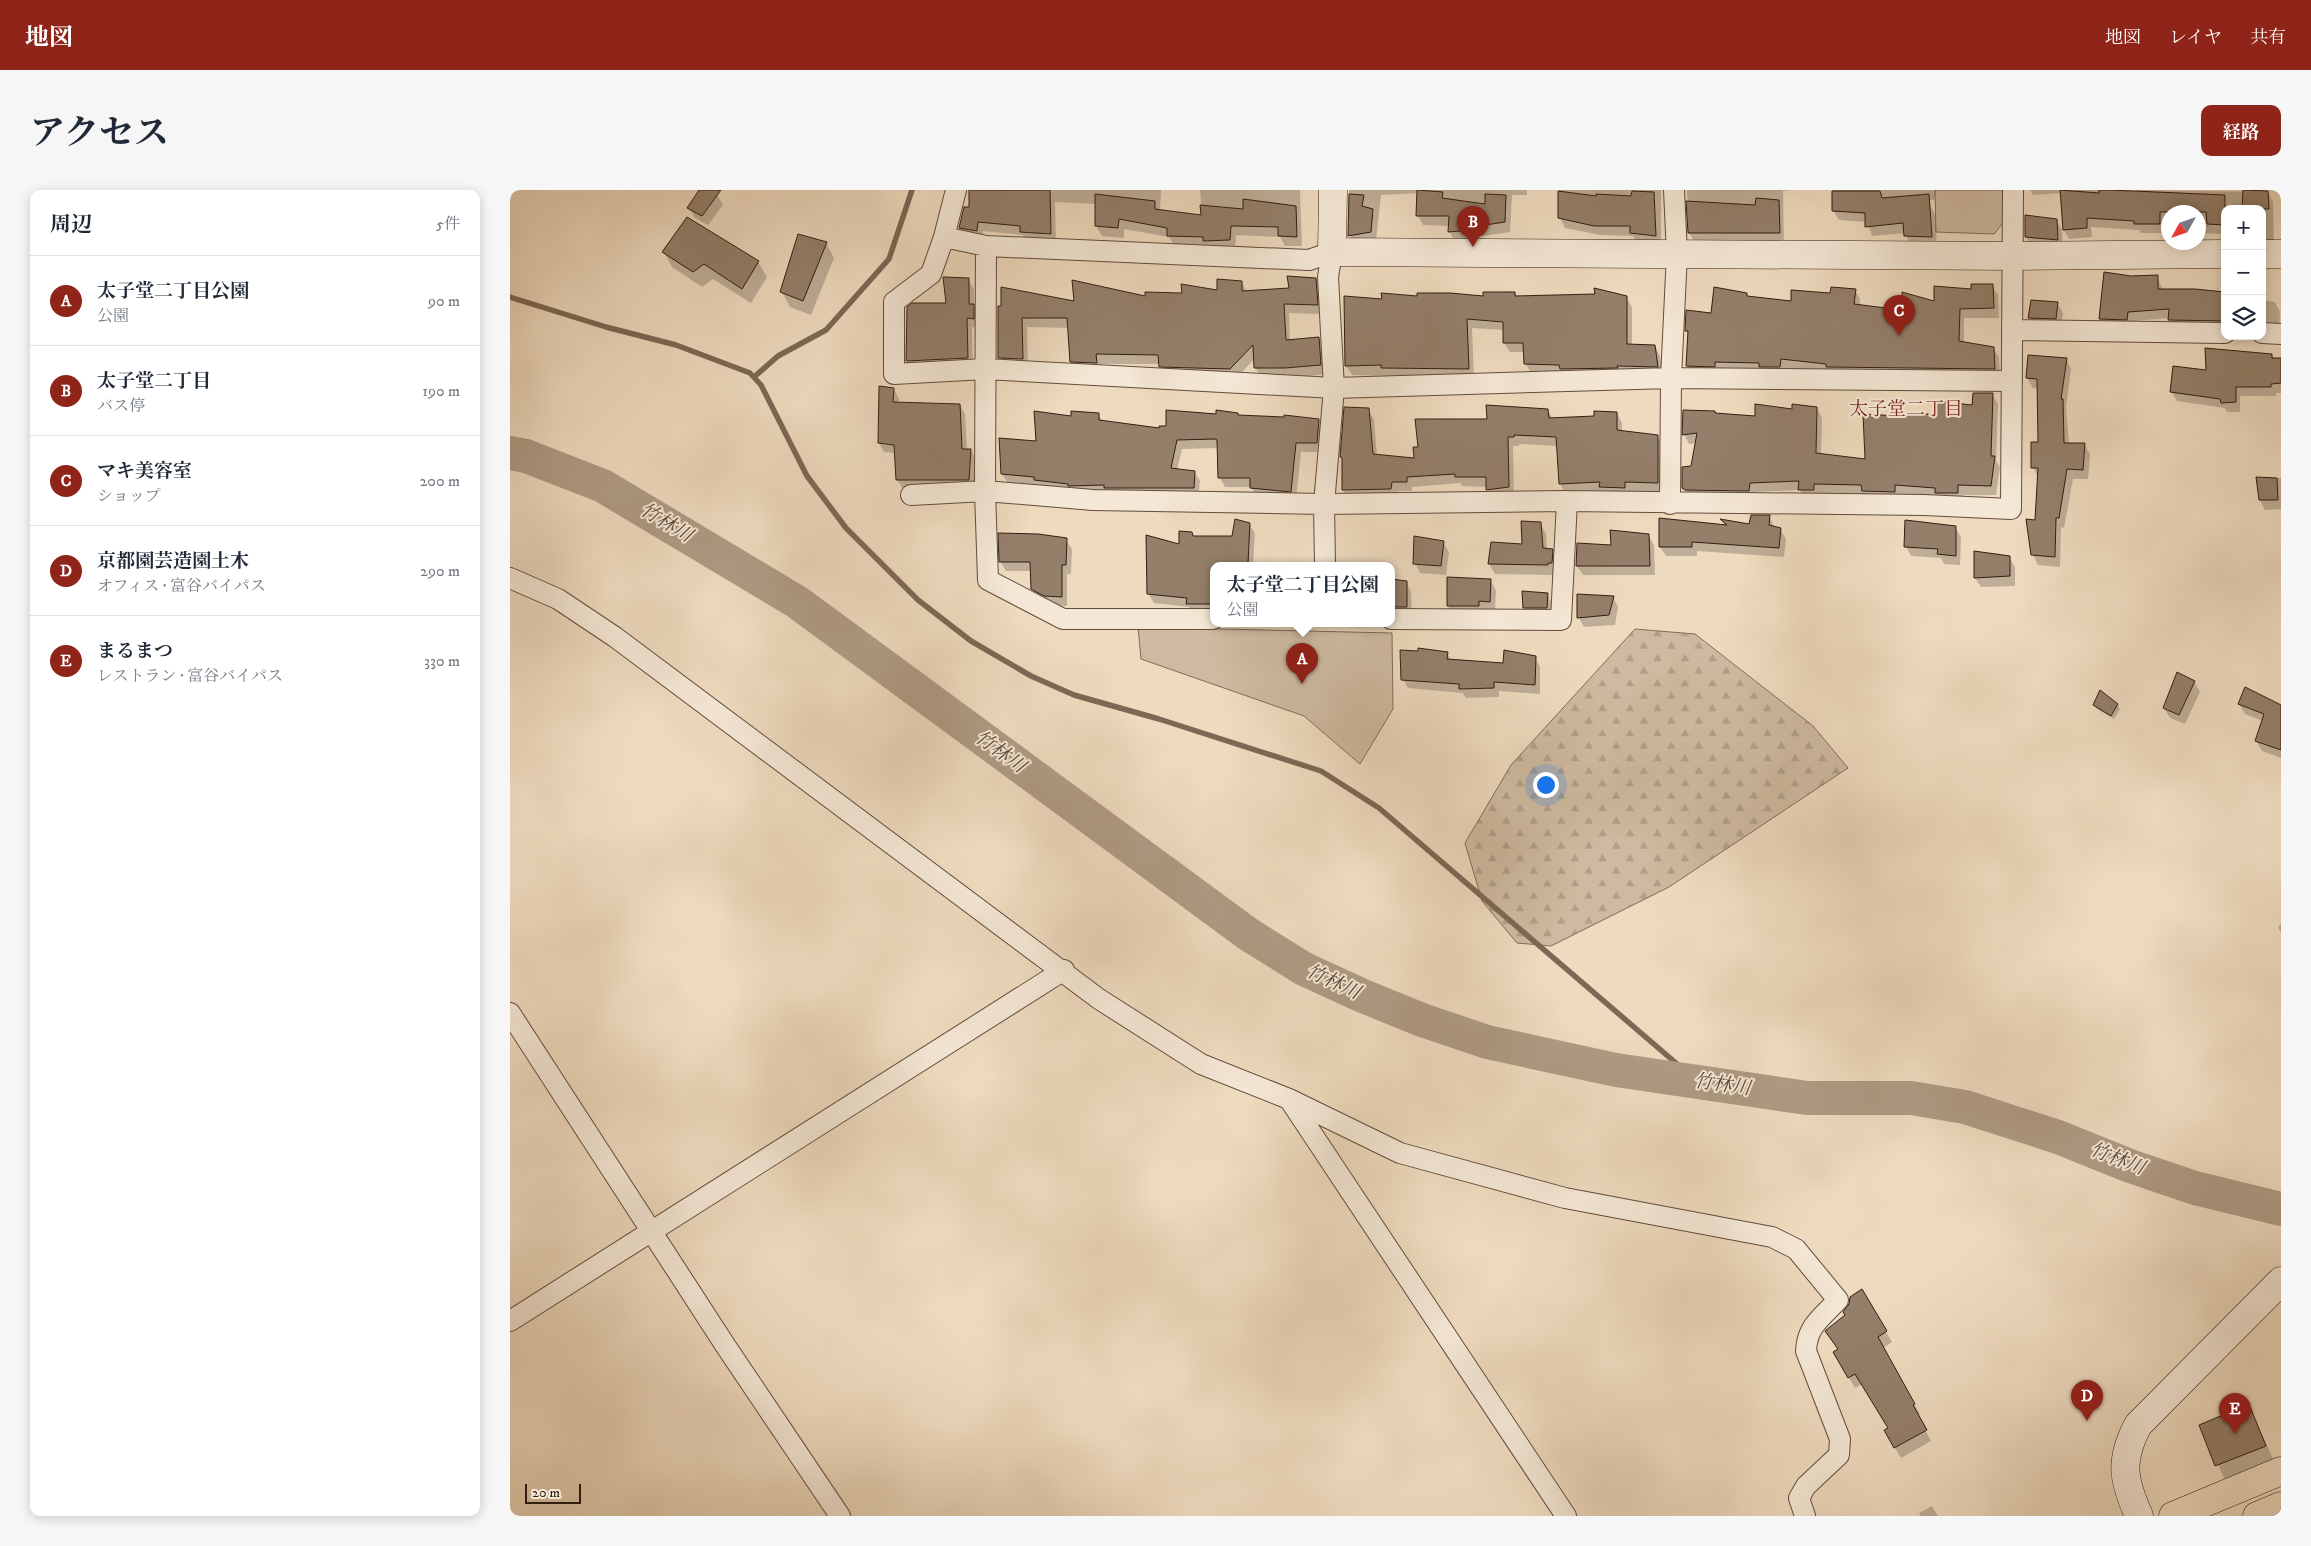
<!DOCTYPE html>
<html lang="ja">
<head>
<meta charset="utf-8">
<style>
	body { margin:0; font-family:"IM FELL DW Pica","Noto Serif JP",serif; background:#f6f6f7; color:#1f2937 }
	.controls { position:absolute; right:15px; top:15px; display:grid; overflow:hidden; border-radius:10px; box-shadow:0 2px 12px #0003 }
	.controls button { width:45px; height:45px; display:grid; place-items:center; padding:0; border:0; border-bottom:1px solid #e0e1e3; background:#fff; color:#1f2937; font:25px sans-serif }
	.compass { position:absolute; left:1651px; top:15px; width:45px; height:45px; border-radius:50%; background:#fff; box-shadow:0 2px 12px #0003; rotate:230deg }
	.scale { position:absolute; left:15px; bottom:12px; width:56px; box-sizing:border-box; padding-left:5px; border:2px solid #331d10; border-top:0; font-size:14px; line-height:18px; white-space:nowrap; color:#331d10; -webkit-text-stroke:4px #f4e7d5; paint-order:stroke }
	.you { position:absolute; left:1035px; top:594px; width:18px; height:18px; margin:-12px; border:4px solid #fff; border-radius:50%; background:#1a73e8; box-shadow:0 0 0 8px #1a73e833 }
	.badge { display:grid; place-items:center; width:32px; height:32px; border-radius:50%; background:#8f2418; color:#fff; font-size:16px; font-weight:700 }
	.pin { position:absolute; translate:-50% -41px; filter:drop-shadow(0 1px 2px #0008) }
	.pin::after { content:''; position:absolute; top:26px; width:18px; height:15px; background:inherit; clip-path:polygon(0 0,100% 0,50% 100%) }
	.popup { position:absolute; left:700px; top:372px; width:185px; height:65px; box-sizing:border-box; display:grid; place-content:center; border-radius:10px; background:#fff; filter:drop-shadow(0 1px 4px #0005); font-size:16px; white-space:nowrap; color:#747a83 }
	.popup b { font-size:19px; color:#1f2937 }
	.popup::after { content:''; position:absolute; left:50%; top:100%; margin-left:-10px; border:10px solid transparent; border-top-color:#fff }
	.list { margin:0; padding:0; list-style:none }
	h2 { display:flex; justify-content:space-between; align-items:center; height:65px; margin:0; padding:0 20px; font-size:21px }
	h2 small { font-size:16px; font-weight:400; color:#747a83 }
	.list li { display:grid; grid-template-columns:32px 1fr auto; gap:15px; align-items:center; box-sizing:border-box; height:90px; padding:0 20px; border-top:1px solid #e0e1e3 }
	.list b { display:block; font-size:19px; white-space:nowrap }
	.list p { margin:0; font-size:16px; white-space:nowrap; color:#747a83 }
	.list em { font-size:16px; font-style:normal; color:#747a83 }
	.icon { flex:none; width:28px; height:28px; fill:none; stroke:currentColor; stroke-width:2; stroke-linecap:round; stroke-linejoin:round }
	.map { position:relative; flex:none; width:1771px; height:1326px; overflow:hidden; border-radius:10px }
	header { display:flex; align-items:center; gap:30px; box-sizing:border-box; height:70px; padding:0 25px; background:#8f2418; color:#fff }
	header strong { font-size:24px }
	nav { display:flex; gap:28px; margin-inline-start:auto; font-size:18px }
	.intro { display:flex; align-items:center; justify-content:space-between; box-sizing:border-box; height:120px; padding:0 30px }
	h1 { margin:0; font-size:35px }
	.button { padding:12px 22px; border-radius:10px; background:#8f2418; color:#fff; font-size:18px; font-weight:700 }
	main { display:flex; gap:30px; padding:0 30px }
	aside { flex:1; background:#fff; border-radius:10px; box-shadow:0 2px 12px #0003 }
	.map>svg:first-child { display:block }
	.forest { fill:url(#forest-firs); stroke:#806c58 }
	.green { fill:#cebaa0; stroke:#806c58 }
	.shadow { fill:#0003 }
	.lines { fill:none; stroke-linecap:round; stroke-linejoin:round }
	.stream { stroke:#7d6855; stroke-width:5.5 }
	.river { stroke:#ae9a83; stroke-width:34 }
	.building { fill:#947f6a; stroke:#331d10 }
	.street-casing { stroke:#624c3c; stroke-width:22 }
	.secondary-casing { stroke:#331d10; stroke-width:29 }
	.highway-casing { stroke:#331d10; stroke-width:29 }
	.street { stroke:#f4e7d5; stroke-width:20 }
	.secondary { stroke:#f4e7d5; stroke-width:28 }
	.highway { stroke:#eedabe; stroke-width:28 }
	.labels { text-anchor:middle; dominant-baseline:central; stroke-width:4; stroke-linejoin:round; paint-order:stroke }
	.neighbourhood-label { font-size:19px; fill:#7a1f14; stroke:#f4e7d5 }
	.water-label { font-size:19px; font-style:italic; fill:#5e4938; stroke:#f4e7d5 }
</style>
</head>
<body>
<header>
<strong>地図</strong>
<nav><a>地図</a><a>レイヤ</a><a>共有</a></nav>
</header>
<div class="intro"><h1>アクセス</h1><a class="button">経路</a></div>
<main>
<aside>
<h2>周辺<small>5件</small></h2>
<ul class="list">
<li><span class="badge">A</span><div><b>太子堂二丁目公園</b><p>公園</p></div><em>90 m</em></li>
<li><span class="badge">B</span><div><b>太子堂二丁目</b><p>バス停</p></div><em>190 m</em></li>
<li><span class="badge">C</span><div><b>マキ美容室</b><p>ショップ</p></div><em>200 m</em></li>
<li><span class="badge">D</span><div><b>京都園芸造園土木</b><p>オフィス · 富谷バイパス</p></div><em>290 m</em></li>
<li><span class="badge">E</span><div><b>まるまつ</b><p>レストラン · 富谷バイパス</p></div><em>330 m</em></li>
</ul>
</aside>
<div class="map">
<svg width="1771" height="1326" viewBox="0 0 1771 1326">
	<defs>
		<pattern id="forest-firs" width="22" height="20" patternUnits="userSpaceOnUse" patternTransform="scale(1.25)"><rect width="22" height="20" fill="#cebaa0"/><path d="M5 1l3.5 6h-7zM16 11l3.5 6h-7z" fill="#b19f89"/></pattern>
	</defs>
	<rect width="100%" height="100%" fill="#eedabe"/>
	<filter id="stains"><feTurbulence type="fractalNoise" baseFrequency=".004" numOctaves="4"/><feColorMatrix values="0 0 0 0 .2 0 0 0 0 .09 0 0 0 0 .02 0 0 0 .5 -.17"/></filter>
	<radialGradient id="worn" r=".72"><stop offset=".6" stop-color="#630" stop-opacity="0"/><stop offset="1" stop-color="#630" stop-opacity=".3"/></radialGradient>
	<path class="forest" d="M1125,439L1185,444L1303,536L1338,578L1159,697L1041,756L1007,753L972,711L955,653L1001,575Z"/>
	<path class="green" d="M1425,0H1493V33L1484,44L1426,42Z
		M628,437L882,443L883,519L850,574L794,526L631,469Z"/>
	<path class="shadow" d="M190,0H199L207,5L213,15L198,35L185,28L179,18Z
		M478,0H651L650,21L692,26L690,0H794H790L792,56H775L770,47L726,45L725,60L664,55L659,47L614,39V48L592,46L586,36V14L545,12L546,53L517,51L513,45L473,41L472,50L455,47L450,38L478,20Z
		M839,0H1017V5H1002L1000,42L967,47V50L945,52L940,42V36L913,35L908,26V3L871,5L866,51L845,53L839,44Z
		M1049,0H1151V55L1127,53L1123,46L1090,45L1055,38L1050,28Z
		M1177,0H1282L1273,1L1274,53L1185,52L1179,43Z
		M1323,0H1426L1424,10H1418L1425,25L1427,56H1401L1395,43L1362,46L1357,32L1329,30L1323,20Z
		M1520,0H1589L1626,4V0L1758,2L1763,12L1764,50H1752V19H1715V44L1688,43V22H1658V43H1631L1629,40L1581,37L1582,47L1559,49L1554,40L1551,3L1523,5Z
		M1546,30L1552,40L1553,59L1521,57L1516,47Z
		M316,53L324,68L301,125L280,117L272,102Z
		M154,62L248,72L257,87L241,113L203,89L192,97L162,77Z
		M1595,84L1621,87H1647L1653,100L1715,104V140H1665L1659,128L1623,131L1622,139H1596L1590,129Z
		M458,90L464,99V117L469,125V138L462,137L463,178L403,181L397,171L398,118L437,114Z
		M805,90L811,99L812,124L779,123L780,151L809,149L814,158L816,184L781,188L751,187L745,177V168L726,189L656,186L650,174H591L592,183L567,181L561,171L559,138L517,137L518,179L495,177L490,168L489,117L708,101L732,93L737,102L781,99Z
		M1482,96L1488,105L1489,128H1454V153L1483,158L1489,167L1490,188L1321,184L1276,179L1275,186L1182,185L1177,176L1179,145L1176,141L1236,104L1238,107L1282,112L1345,100L1350,109V116L1394,122Z
		M1005,103L1007,107H1116L1122,117V155L1145,156L1150,166L1153,186L1021,183L1015,173V162H1000L994,153V140L962,138L964,188L842,185L836,176L873,110L908,107H974Z
		M1752,110L1765,112L1770,122L1769,141L1752,142Z
		M1522,111L1547,113L1553,123L1551,138H1525L1519,128Z
		M1761,165L1764,169H1771V203H1766V206H1730V222H1717L1715,218L1667,211L1661,201L1697,182Z
		M1556,169L1561,179L1556,217L1559,254H1574L1580,264L1578,289H1563L1554,338L1551,337L1550,377L1528,375L1523,365L1528,288L1523,277L1529,254V198H1523L1517,188Z
		M384,199L389,209V214L450,215L455,224L457,260H461L466,269L464,299H393L387,290L385,263L374,262L369,253Z
		M1482,204L1488,214L1486,271L1490,277L1486,305H1453V313L1429,307L1390,305V311L1355,305L1309,304V309H1295L1290,300L1245,302L1244,311L1179,307L1173,297L1182,277L1186,253L1179,254L1174,244L1205,224L1247,227L1307,218L1312,228L1311,265L1356,271L1390,228L1426,226L1464,217Z
		M858,220L864,229L867,266L905,270L909,258L979,230L1037,220L1043,229L1085,228L1107,223L1112,233V242L1147,246L1153,255V302H1119L1120,307L1055,303L1050,293L1048,256L1009,254V256H1003L1004,307L983,309L977,297L952,296L950,293L902,297V301H887L886,308L839,309L833,300L834,271L831,267Z
		M588,224L593,232L650,239L707,225L727,224L729,226L809,230L814,239L812,262H791L786,310L747,307L741,297H715L710,288L709,258L672,259L667,280L684,282L690,291L688,307H601L498,293L492,284L528,252L562,228Z
		M1748,288H1771V319L1755,320L1750,310Z
		M1259,326L1265,338L1270,339L1276,349L1274,367L1187,361V366H1156L1150,357L1215,336L1212,331L1240,335Z
		M739,334L745,343L743,375H703V423H683L679,417L644,413L638,403L670,356L682,343L684,347L723,348Z
		M1030,334L1036,343L1037,360L1042,361L1048,370L1047,382H1043V385L985,384L979,374L982,353L1014,356Z
		M1445,337L1451,347L1450,375L1434,374L1431,368L1401,366L1396,356Z
		M1138,345L1144,355L1145,385H1073L1067,376L1102,356Z
		M556,350L562,359L561,384H557V416L541,415L528,409L522,398L521,381H496L490,371Z
		M933,352L939,362L936,385L910,383L905,373Z
		M1499,367L1505,377V396L1471,397L1465,388Z
		M938,388L980,390L986,400L985,421L944,426L938,416Z
		M881,390L896,392L901,402L902,427L881,426Z
		M1037,404L1042,414V427H1020L1014,418Z
		M1103,407L1108,417L1105,435L1074,437L1069,428Z
		M937,463L941,470L994,475L1025,467L1030,477V504L989,501V507L956,508L953,503L898,498L893,489Z
		M1684,492L1690,502L1675,534L1660,528L1654,518Z
		M1736,499L1771,533V568L1752,561L1746,551L1753,531L1735,524L1729,514Z
		M1607,514L1610,519L1604,529L1587,519L1585,515Z
		M1771,734V743L1768,737Z
		M1352,1101L1382,1152L1373,1158L1410,1224L1408,1226L1421,1251L1391,1268L1375,1241L1380,1238L1352,1194L1345,1198L1324,1162L1328,1160L1316,1142L1336,1125Z
		M1739,1216L1764,1271L1715,1290L1690,1235Z
		M1422,1316L1428,1326H1411L1409,1323Z"/>
	<g class="lines">
		<path class="stream" d="M0,107L96,137L166,155L240,183L251,195L297,286L336,338L408,410L461,451L521,486L564,505L649,529L811,581L869,618L1188,892
			M244,187L268,166L316,140L379,69L402,0"/>
		<path class="river" d="M0,263L16,266L93,296L287,412L738,744L794,779L853,806L912,830L977,852L1106,880L1297,908H1401L1455,917L1548,947L1620,976L1685,998L1771,1019"/>
	</g>
	<path class="building" d="M189,0H211L192,26L177,18Z
		M459,0H540L541,44L510,42V36L468,32L467,41L449,38L454,17H459Z
		M907,0L933,2L932,8L975,14V4L996,5L995,32L962,37L963,40L938,42L939,26H906Z
		M1550,0L1589,3V0H1600L1715,5V35L1697,34L1696,22H1650V34H1624V31L1577,28V38L1553,40Z
		M1733,0L1758,1L1759,19H1732Z
		M1048,1L1086,6V4L1121,6L1122,1L1144,2L1146,46L1120,43V36H1084L1048,28Z
		M1322,1H1370L1372,8L1419,4L1422,47L1394,46L1393,33L1355,37V23L1322,21Z
		M585,4L645,11V19L691,25L690,15L733,19V9L786,16L787,47L768,46V37L721,36L720,50L693,51V47L657,46V38L609,29L608,38L585,36Z
		M839,4L854,5L852,16L863,19L861,42L838,46Z
		M1246,8L1269,10L1270,43H1178L1176,11L1245,15Z
		M1515,25L1547,29L1548,50L1515,47Z
		M177,27L249,71L232,99L194,74L183,82L152,62Z
		M288,44L317,52L293,111L270,102Z
		M1594,82L1621,86L1648,85V99H1685L1715,102V131L1658,130L1659,119L1618,122L1617,130L1589,129Z
		M777,86L806,88L808,115L774,114L776,150L809,147L811,175L775,178H744L743,155L720,179L649,177L648,165L586,164L587,173L560,172L557,128H512L513,169L488,168V116H491V97L564,111L562,90L635,106V102L672,103L671,94L707,100V89L732,91V101L779,98Z
		M433,87L459,88V114H464V129L457,128L458,168L396,171L397,117L402,113H436Z
		M1461,94H1483L1484,118L1450,119L1449,151L1484,157L1485,179L1316,177V174L1271,169L1270,177H1249V173L1205,172V177L1176,176L1178,141H1175L1176,120L1201,123L1204,97L1237,103V106L1281,111V100L1320,103L1321,97L1346,99L1344,114L1392,120V102L1424,111V96L1461,99Z
		M1084,98L1117,106V154L1145,155L1148,177L1107,176L1108,178L1050,179L1049,175L1014,174L1013,153H993V132L957,129L959,179L871,178V175L835,176L834,106L872,109L871,103L907,106V103H940L973,106V102H1005V106L1085,104Z
		M1521,110L1548,112L1546,129L1518,128Z
		M1695,158L1762,164V168H1771V193L1761,194V197H1726V212L1711,213L1710,209L1660,202L1663,176L1696,180Z
		M1518,165L1557,168L1551,209H1553L1554,253H1575L1573,280L1557,279L1549,328H1546L1545,367L1521,365L1516,329L1525,330L1528,278H1521V252H1528L1527,189L1516,188Z
		M369,196L384,198L383,212L450,214L452,259H461L459,290H386L384,255L368,253Z
		M1463,203H1483L1481,266H1485L1481,296L1448,295V303H1425V298L1385,295V302L1352,301L1351,295L1304,294V300H1288L1289,291L1240,293L1239,301L1175,300L1172,298V277L1181,276L1187,243L1172,245L1173,220L1205,221V223L1245,226V214L1282,219V214L1307,217L1306,263L1355,269L1353,224L1389,226L1388,224H1425V211L1462,215Z
		M976,215L1038,219L1039,228L1084,226V221L1107,222V240L1148,245V293L1115,292V298L1089,297L1090,292L1049,294L1046,247L1004,245V247H998L999,297L976,300V287H945V284L897,287V292H882L881,299L832,300V267H830L834,217L859,218L863,264L904,268L903,257H908L905,229H977Z
		M656,220L706,224V220L728,223V225L774,227V225L809,229L807,253H786L781,302L740,298V288H708L707,250L705,249L667,250L661,278L685,281L684,298H594V295L558,296V294L524,290V287L491,284L489,248L526,251L524,221L561,226V221L589,223V230L649,238V236H656Z
		M1746,287L1767,288L1768,310H1749Z
		M1241,325H1260L1259,335L1271,338L1269,358L1182,352V357H1149V328L1217,335L1210,329L1239,334Z
		M725,329L740,333L738,373L703,375L701,414H676L677,408L637,404L636,345L669,354V341L682,342L683,346H722Z
		M1395,330L1446,336V366L1427,364L1428,359L1394,357Z
		M1011,331L1031,332L1033,358L1043,359L1042,373H1038V375L978,374L981,352L1012,354Z
		M1100,340L1139,344L1140,376H1066L1067,353L1101,355Z
		M488,343L528,344L557,348L556,375H552V407L534,406L521,399L520,372H489Z
		M904,346L934,351L931,376L903,374Z
		M1464,361L1500,366V386L1464,388Z
		M937,387L981,389L980,412L969,411V416H937Z
		M881,389L897,391V417H881Z
		M1012,401L1038,403L1037,418H1013Z
		M1067,404L1104,406L1099,425L1067,428Z
		M908,458L938,462L937,469L993,473L994,460L1026,466L1025,495L984,492V498L949,499V494L891,490L890,460L908,461Z
		M1667,482L1685,491L1669,525L1653,518Z
		M1735,497L1771,515V560L1745,551L1754,524L1728,514Z
		M1590,500L1608,514L1601,526L1583,515Z
		M1352,1099L1377,1141L1368,1147L1405,1214L1403,1215L1417,1240L1384,1258L1374,1240L1378,1238L1345,1184L1338,1188L1323,1162L1328,1159L1315,1141L1335,1125L1333,1122L1339,1114L1340,1107Z
		M1739,1214L1756,1256L1705,1276L1689,1235Z"/>
	<g class="lines">
		<g class="street-casing">
			<path id="street" d="M446,0L434,47L476,56L799,70L822,62
				M434,47L421,84L384,112V184L475,179L824,198L1161,188L1502,191
				M476,56L475,301L478,390L553,429H703
				M1502,140L1715,143
				M1752,143L1771,144
				M401,305L475,301L583,310L814,314L1057,311L1414,315L1501,319L1503,0
				M1160,314L1161,188L1167,64L1164,0
				M815,375L814,314L824,198L818,87L822,62
				M0,388L48,409L105,447L589,809L691,874L779,909L890,963L1055,1008L1262,1047L1286,1059L1328,1110C1312,1127 1297,1136 1296,1161L1330,1249L1329,1265L1296,1296L1289,1308L1295,1326
				M881,429L1051,430L1057,311
				M0,823L215,1155L330,1326
				M779,909L1056,1326
				M0,1131L554,780"/>
		</g>
		<g class="secondary-casing">
			<path id="secondary" d="M823,0L822,62L1503,66L1715,64
				M1752,64H1771
				M1629,1326C1613,1290 1609,1271 1628,1235L1771,1091"/>
		</g>
		<g class="highway-casing">
			<path id="highway" d="M1663,1326L1771,1281
				M1747,1326L1771,1316"/>
		</g>
		<use href="#street" class="street"/>
		<use href="#secondary" class="secondary"/>
		<use href="#highway" class="highway"/>
	</g>
	<g class="labels">
		<g class="neighbourhood-label">
			<text x="1396" y="219">太子堂二丁目</text>
		</g>
		<g class="water-label">
			<text transform="translate(156 333) rotate(31)">竹林川</text>
			<text transform="translate(490 562) rotate(36)">竹林川</text>
			<text transform="translate(823 792) rotate(25)">竹林川</text>
			<text transform="translate(1212 895) rotate(8)">竹林川</text>
			<text transform="translate(1607 969) rotate(21)">竹林川</text>
		</g>
	</g>
	<rect width="100%" height="100%" filter="url(#stains)"/>
	<rect width="100%" height="100%" fill="url(#worn)"/>
</svg>
<div class="controls">
<button>+</button>
<button>−</button>
<button><svg class="icon" aria-label="layers" viewBox="0 0 24 24"><path d="M12 4l9 5-9 5-9-5zM3 14l9 5 9-5"/></svg></button>
</div>
<svg class="compass" viewBox="-18 -18 36 36"><path d="M0-13l5 13h-10z" fill="#e53935"/><path d="M0 13l5-13h-10z" fill="#747a83"/></svg>
<div class="scale">20 m</div>
<div class="you"></div>
<div class="pin badge" style="left:792px;top:494px">A</div>
<div class="popup"><b>太子堂二丁目公園</b>公園</div>
<div class="pin badge" style="left:963px;top:57px">B</div>
<div class="pin badge" style="left:1389px;top:146px">C</div>
<div class="pin badge" style="left:1577px;top:1231px">D</div>
<div class="pin badge" style="left:1725px;top:1244px">E</div>
</div>
</main>
</body>
</html>
